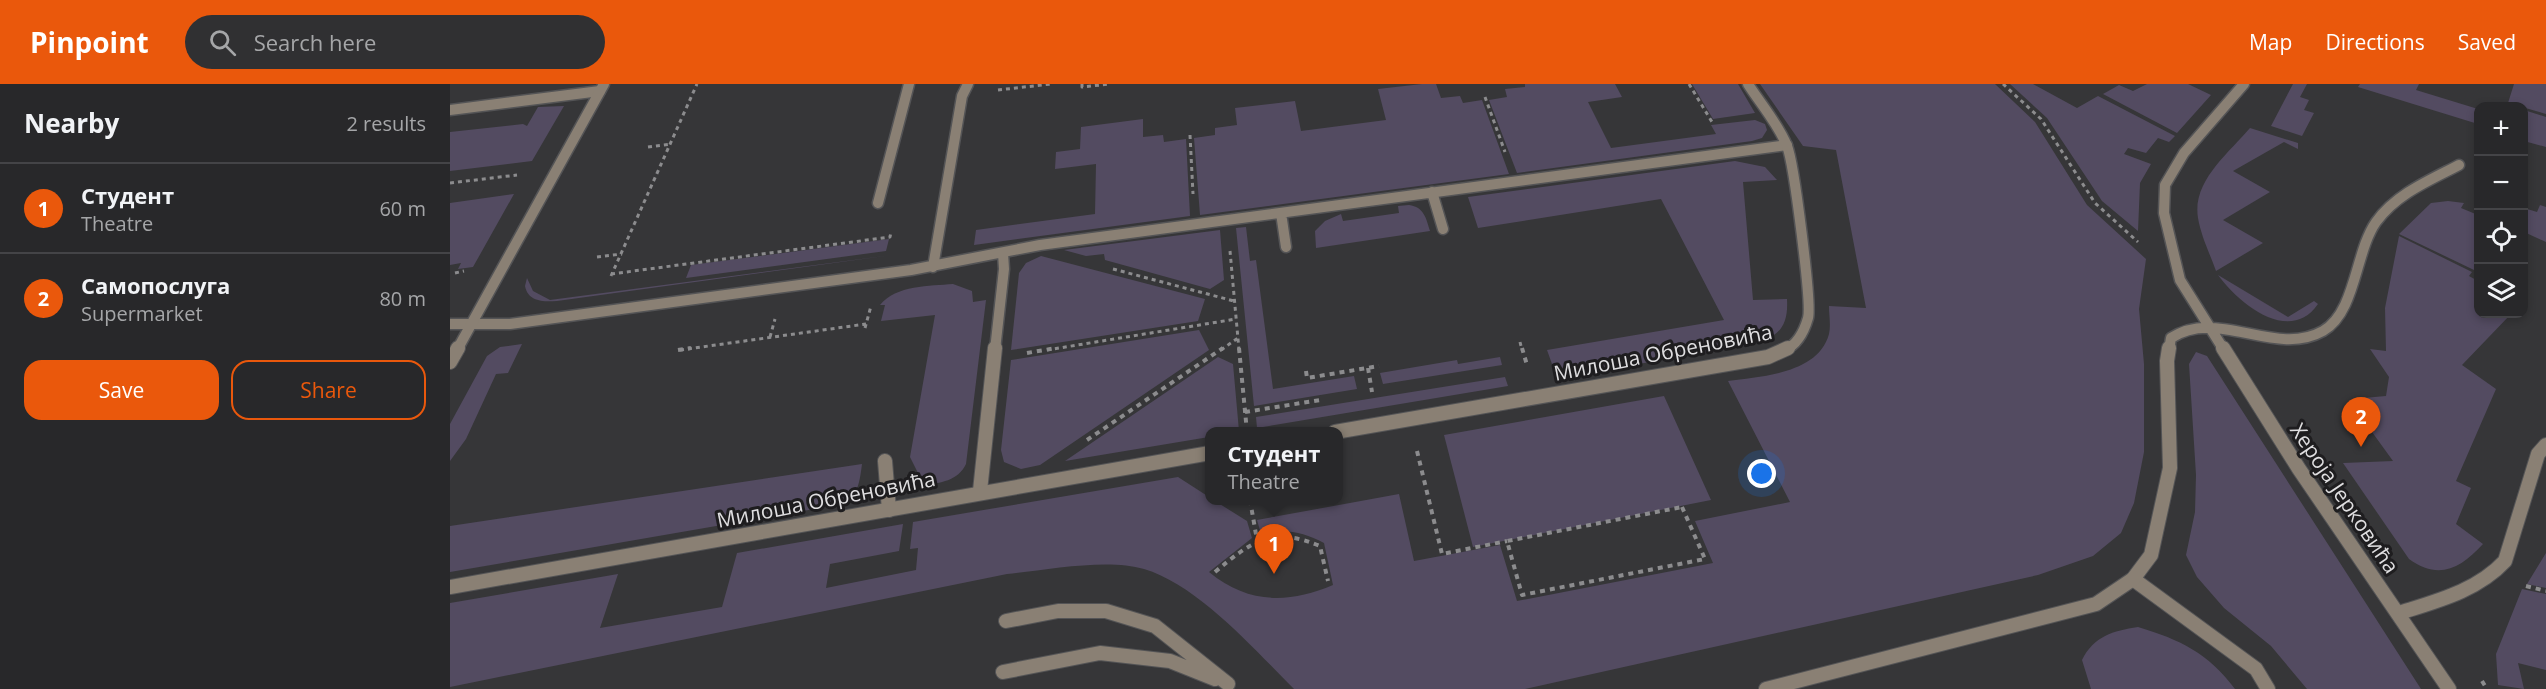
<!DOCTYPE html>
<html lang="en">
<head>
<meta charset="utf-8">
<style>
	body { margin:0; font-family:"Open Sans",sans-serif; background:#303032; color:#f1f3f6 }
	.controls { position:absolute; right:18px; top:18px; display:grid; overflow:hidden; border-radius:12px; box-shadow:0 3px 9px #0003 }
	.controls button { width:54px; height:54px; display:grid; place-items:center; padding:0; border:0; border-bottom:2px solid #444447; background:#28282a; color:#f1f3f6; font:30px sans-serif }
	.you { position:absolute; left:1312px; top:390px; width:21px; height:21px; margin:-15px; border:4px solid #fff; border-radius:50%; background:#1a73e8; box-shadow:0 0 0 9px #1a73e833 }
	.badge { display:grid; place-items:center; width:39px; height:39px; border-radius:50%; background:#ea580c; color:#fff; font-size:20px; font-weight:700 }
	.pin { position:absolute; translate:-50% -50px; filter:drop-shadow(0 2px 3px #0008) }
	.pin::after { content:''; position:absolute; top:32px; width:21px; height:18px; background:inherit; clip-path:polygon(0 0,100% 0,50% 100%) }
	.popup { position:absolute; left:755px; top:343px; width:138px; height:78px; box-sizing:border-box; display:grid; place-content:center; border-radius:12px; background:#28282a; filter:drop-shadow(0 2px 4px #0005); font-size:20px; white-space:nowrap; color:#a5a6a8 }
	.popup b { font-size:22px; color:#f1f3f6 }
	.popup::after { content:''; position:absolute; left:50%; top:100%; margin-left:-12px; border:12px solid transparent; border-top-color:#28282a }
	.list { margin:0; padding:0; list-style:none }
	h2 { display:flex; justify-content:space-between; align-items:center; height:78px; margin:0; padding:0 24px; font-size:26px }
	h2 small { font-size:20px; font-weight:400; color:#a5a6a8 }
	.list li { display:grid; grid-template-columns:39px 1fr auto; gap:18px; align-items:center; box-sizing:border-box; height:90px; padding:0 24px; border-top:2px solid #444447 }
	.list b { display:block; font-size:22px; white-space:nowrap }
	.list p { margin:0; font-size:20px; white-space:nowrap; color:#a5a6a8 }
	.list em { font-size:20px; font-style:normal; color:#a5a6a8 }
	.actions { display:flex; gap:12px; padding:18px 24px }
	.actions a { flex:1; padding:14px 0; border:2px solid #ea580c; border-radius:18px; text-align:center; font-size:21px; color:#ea580c }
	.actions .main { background:#ea580c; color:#fff }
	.icon { flex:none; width:33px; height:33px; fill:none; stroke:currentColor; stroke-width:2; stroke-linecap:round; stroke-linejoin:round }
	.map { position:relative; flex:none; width:2096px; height:605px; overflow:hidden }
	header { display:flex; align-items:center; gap:36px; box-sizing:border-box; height:84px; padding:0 30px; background:#ea580c; color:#fff }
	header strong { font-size:28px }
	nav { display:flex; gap:33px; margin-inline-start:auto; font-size:21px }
	.search { width:420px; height:54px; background:#303032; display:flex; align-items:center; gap:15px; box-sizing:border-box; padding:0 21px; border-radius:33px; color:#a5a6a8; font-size:22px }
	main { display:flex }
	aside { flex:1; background:#28282a }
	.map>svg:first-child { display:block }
	.green { fill:#534b61 }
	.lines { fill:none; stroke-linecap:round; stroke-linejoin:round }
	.service-far1-casing { stroke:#545456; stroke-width:13 }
	.service-casing { stroke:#545456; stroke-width:16 }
	.minor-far1-casing { stroke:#545456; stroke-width:13 }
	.minor-casing { stroke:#545456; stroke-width:16 }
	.path-far1 { stroke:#8c8c8e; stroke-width:3; stroke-dasharray:4 4; stroke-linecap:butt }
	.path { stroke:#8c8c8e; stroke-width:4; stroke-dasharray:5 5; stroke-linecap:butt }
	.service-far1 { stroke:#8a8074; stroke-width:10 }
	.service { stroke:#8a8074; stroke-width:14 }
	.minor-far1 { stroke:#8a8074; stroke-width:10 }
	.minor { stroke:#8a8074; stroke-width:14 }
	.labels { text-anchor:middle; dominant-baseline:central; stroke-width:6; stroke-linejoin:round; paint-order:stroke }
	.street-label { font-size:21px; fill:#dfdee0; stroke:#1e1d1f }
</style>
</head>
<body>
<header>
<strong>Pinpoint</strong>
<div class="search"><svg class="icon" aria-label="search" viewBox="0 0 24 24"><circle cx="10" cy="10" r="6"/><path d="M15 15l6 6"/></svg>Search here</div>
<nav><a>Map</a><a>Directions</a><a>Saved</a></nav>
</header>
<main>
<aside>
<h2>Nearby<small>2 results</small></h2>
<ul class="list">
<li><span class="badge">1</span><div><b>Студент</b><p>Theatre</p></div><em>60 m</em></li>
<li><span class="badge">2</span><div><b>Самопослуга</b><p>Supermarket</p></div><em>80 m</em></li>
</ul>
<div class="actions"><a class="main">Save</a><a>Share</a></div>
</aside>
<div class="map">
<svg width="2096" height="605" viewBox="0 0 2096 605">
	<rect width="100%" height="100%" fill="#363638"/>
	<path class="green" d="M972,0H986L991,14L1010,12L1013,19L1032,16L1059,90L750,131L744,54L765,51V44L787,41L785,24L845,17L851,47L936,36L928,5Z
		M1075,0H1165L1172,13L1138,18L1161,64L1266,50L1261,41L1305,36L1315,40L1317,46L1312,54L1302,57L1067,89L1039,16L1057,13L1055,5L1075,3Z
		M1242,0H1288L1305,29L1263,35Z
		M1310,0H1545L1585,38L1637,121L1696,175L1689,225L1694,280V368L1684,419L1671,449L1643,472L1588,491L1075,605H844C805,566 748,501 694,485C657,474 597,486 557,490L0,603V519L168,490L150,544L272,523L287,469L453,440L449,467L380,480L376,504L466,486L468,464L460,465L463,438L728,393L759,413L760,416L765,417L797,437L802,454L759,488C798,520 838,520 883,501L874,459C853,448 835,444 811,450L807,436L949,410L964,477L1050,461L1067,517L1263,479L1245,437L1340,418L1278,297C1312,292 1368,290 1379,250C1381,241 1379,231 1379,222L1416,224L1386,66L1353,62Z
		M1560,0H1583L1627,24L1648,12L1725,52L1719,58L1708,54L1696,69L1678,64L1674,70L1701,80L1690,99L1688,147L1652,117L1597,34Z
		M1697,0H1738L1761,11L1727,49L1653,10L1669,1L1683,7Z
		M1843,0H1857L1850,13L1859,16L1854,26L1864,29L1852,52L1821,42Z
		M1910,0H1969L1966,6L2028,25V40L1908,3Z
		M2064,0H2096V30L2058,19Z
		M114,22L82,77L0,87V48L73,40L77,42L88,23Z
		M2074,26L2096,33V63L2074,57Z
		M693,35V53L713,51L714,58L736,55L740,132L524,161L526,146L645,130L646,80L605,85L606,68L630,65L631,43Z
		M1800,44L1848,59V65L1834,58L1783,87L1820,108L1773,136L1813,159L1766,187C1760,170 1751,152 1748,134C1742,97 1779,69 1800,44Z
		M1285,77L1315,83L1327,96L1293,98L1303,216L1337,215C1339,249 1323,255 1293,262L1107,294L1097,266L1274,236L1211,115L1028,144L1018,113Z
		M64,110L23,183L8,185L11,179L0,181V119Z
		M1998,117L2014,119L2011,124L2028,131V182L2024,186L1949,150L1981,119Z
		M959,121C974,123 976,134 980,147L866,164L865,147L875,137L891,130L893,137L949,129L948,122Z
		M2090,121L2096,123V158L2074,148V124L2087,128Z
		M796,143L800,177L806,176L823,305L904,292L907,305L804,322L786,144Z
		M770,146L774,196L760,205L655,176L654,170L636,172L614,166Z
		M1949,152L2022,188L2019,192L2028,197V230H2061L2012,281L2046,305L2006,397L2021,404L2006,440L2033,460C2011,484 1989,497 1959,475L1893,379L1943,377L1922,348L1925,346L1902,315L1936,312L1939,293L1920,265L1936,267L1935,224Z
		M439,155L436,167L236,194L241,181Z
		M442,171L107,217C94,218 78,218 75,202L77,194L83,207L100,216Z
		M591,172L755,215L748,237L561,266L569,189L576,179Z
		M1768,191L1838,233L1864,217L1868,220C1840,261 1789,220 1768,191Z
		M503,200L522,207L523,218L536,216L516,380C508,397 490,399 474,401L460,373L485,231L431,237L435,221H430C446,201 480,202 503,200Z
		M749,246L759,266L590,381L571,385L554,378L551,366L561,276Z
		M72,260L58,289L46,290L16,355L0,377V340L37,272L50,263Z
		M1746,268L1757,272L1971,605H1857L1821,562L1774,524L1747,493L1736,471L1745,428L1746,391L1739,280Z
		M768,273L783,280L789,347L760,348L759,353L615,377Z
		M1050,273L1052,281L933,300L930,289L1007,276L1008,280Z
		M1055,293L1058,302L807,344L806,333Z
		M1214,312L1261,416L1023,463L994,351Z
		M412,380C408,411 406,414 376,423L0,488V442Z
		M2096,469V504L2077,500Z
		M2072,505L2096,510V586L2068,579L2074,605L2048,601L2046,570Z
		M1688,543C1731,556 1758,569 1785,605H1641L1632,576C1644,552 1663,547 1688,543Z"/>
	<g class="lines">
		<g class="service-far1-casing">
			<path id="service-far1" d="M0,26L150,7
				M982,108L993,145
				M428,119L459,0
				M831,129L836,163
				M483,183L512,12L518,0
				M0,240H60L461,186L590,161L1337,61
				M545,266L554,185L553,169"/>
		</g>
		<g class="service-casing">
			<path id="service" d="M435,377L439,426
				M530,407L545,264
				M1683,495L1806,585L1818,605
				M556,537L608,527H656L705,542L778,600
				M553,588L650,569L720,577L765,595"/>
		</g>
		<g class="minor-far1-casing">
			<path id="minor-far1" d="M1298,0C1310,19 1329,41 1337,62C1344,79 1362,220 1358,234C1354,248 1348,260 1335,266
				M7,266L154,0
				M1719,266L1721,254C1767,223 1825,274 1873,247C1906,228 1905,168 1926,138C1946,110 1980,96 2009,81
				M1774,266L1730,196L1714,129L1715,101L1734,69L1794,0"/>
		</g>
		<g class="minor-casing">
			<path id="minor" d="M1773,264L1849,385L1999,605
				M0,278L8,264
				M885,348L1318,273L1338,264
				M0,503L760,369
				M1949,529C1987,517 2027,507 2055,477L2088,370L2096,361
				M1316,605L1646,520L1683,495L1701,471L1720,384L1717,277L1719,264"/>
		</g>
		<path class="path-far1" d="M632,0V3L660,0
			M1239,0L1262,38
			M1553,0L1591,35L1645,119L1688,158
			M548,6L601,0
			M1035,13L1055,68
			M740,51L743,110
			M198,63L221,60
			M0,99L67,91
			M780,167L789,266
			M147,173L172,170
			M663,185L784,217
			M5,189L14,187
			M161,190L440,153L441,148
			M161,192L247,0
			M415,244L421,222
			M320,253L325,235
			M1070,258L1072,266
			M230,266L416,240
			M597,266L786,235
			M771,266L788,254"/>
		<path class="path" d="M789,264L797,348
			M1072,264L1077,281
			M228,266L241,264
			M577,269L606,264
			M918,284L922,308
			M856,287L857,294L929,282
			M795,328L870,316
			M637,356L773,264
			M967,367L992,470L1057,457
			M800,416L807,456
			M1232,423L1255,475L1072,511L1057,457Z
			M765,488C802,457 822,442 870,462L878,497
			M2076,502L2096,507
			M2032,597L2037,605"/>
		<use href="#service-far1" class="service-far1"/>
		<use href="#service" class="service"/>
		<use href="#minor-far1" class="minor-far1"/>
		<use href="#minor" class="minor"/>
	</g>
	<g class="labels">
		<g class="street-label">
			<text transform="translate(1213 268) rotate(-11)">Милоша Обреновића</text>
			<text transform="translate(1895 414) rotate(56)">Хероја Јерковића</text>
			<text transform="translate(376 415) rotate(-11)">Милоша Обреновића</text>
		</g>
	</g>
</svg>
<div class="controls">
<button>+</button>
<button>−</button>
<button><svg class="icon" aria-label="locate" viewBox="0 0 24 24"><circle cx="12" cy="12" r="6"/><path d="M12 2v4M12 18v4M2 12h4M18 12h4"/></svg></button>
<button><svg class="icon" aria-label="layers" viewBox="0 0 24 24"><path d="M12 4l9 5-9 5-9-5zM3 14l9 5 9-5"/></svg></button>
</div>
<div class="you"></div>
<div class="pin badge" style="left:824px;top:490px">1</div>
<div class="popup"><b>Студент</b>Theatre</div>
<div class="pin badge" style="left:1911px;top:363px">2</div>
</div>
</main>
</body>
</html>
